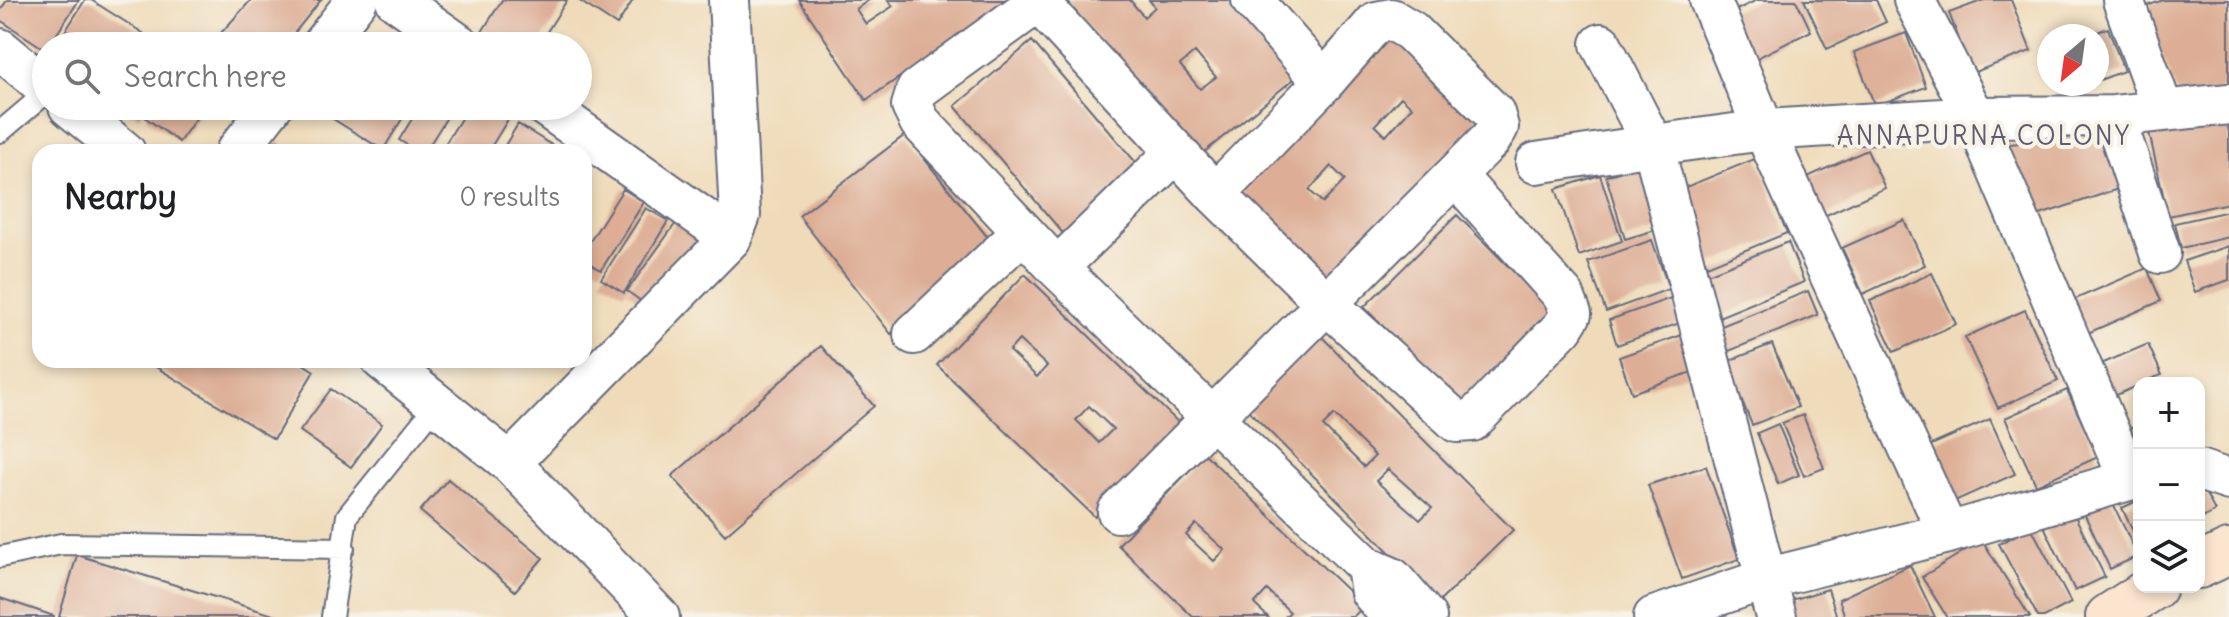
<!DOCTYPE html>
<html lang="en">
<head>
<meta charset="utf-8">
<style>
	body { margin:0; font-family:Delius,sans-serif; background:#f6f6f6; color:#202124 }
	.controls { position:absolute; right:24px; bottom:24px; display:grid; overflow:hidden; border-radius:16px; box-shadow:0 4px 12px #0003 }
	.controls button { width:72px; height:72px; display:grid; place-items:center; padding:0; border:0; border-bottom:2px solid #e0e0e0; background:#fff; color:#202124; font:40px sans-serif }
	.compass { position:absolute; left:2037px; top:24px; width:72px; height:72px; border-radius:50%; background:#fff; box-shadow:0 4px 12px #0003; rotate:209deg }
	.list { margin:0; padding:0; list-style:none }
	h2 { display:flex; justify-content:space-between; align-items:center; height:104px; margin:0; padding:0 32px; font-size:34px }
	h2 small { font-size:26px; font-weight:400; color:#757577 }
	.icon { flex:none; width:44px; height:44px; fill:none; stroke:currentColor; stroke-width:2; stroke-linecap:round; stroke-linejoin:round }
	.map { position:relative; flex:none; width:2229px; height:617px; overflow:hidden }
	.search { position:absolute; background:#fff; box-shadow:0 4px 12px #0003; left:32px; top:32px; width:560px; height:88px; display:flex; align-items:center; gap:20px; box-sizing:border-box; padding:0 28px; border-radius:44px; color:#757577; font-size:30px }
	.panel { position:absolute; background:#fff; box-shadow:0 4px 12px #0003; left:32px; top:144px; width:560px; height:224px; border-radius:24px }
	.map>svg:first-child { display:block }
	.building { fill:#ddae95; fill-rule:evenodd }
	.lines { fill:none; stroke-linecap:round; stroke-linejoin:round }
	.lane-casing { stroke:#656b7e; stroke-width:24 }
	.street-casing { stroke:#656b7e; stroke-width:44 }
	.secondary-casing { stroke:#656b7e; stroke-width:48 }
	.lane { stroke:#fff; stroke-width:20 }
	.street { stroke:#fff; stroke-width:40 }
	.secondary { stroke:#fbe5cf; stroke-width:44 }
	.labels { text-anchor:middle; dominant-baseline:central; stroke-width:8; stroke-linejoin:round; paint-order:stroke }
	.neighbourhood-label { font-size:26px; letter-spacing:2px; fill:#5f5b71; stroke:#f7f3e8 }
</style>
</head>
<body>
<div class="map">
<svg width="2229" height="617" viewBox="0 0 2229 617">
	<rect width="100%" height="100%" fill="#f7f3e8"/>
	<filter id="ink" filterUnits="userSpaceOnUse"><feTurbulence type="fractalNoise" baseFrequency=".0125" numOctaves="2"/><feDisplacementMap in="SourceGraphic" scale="16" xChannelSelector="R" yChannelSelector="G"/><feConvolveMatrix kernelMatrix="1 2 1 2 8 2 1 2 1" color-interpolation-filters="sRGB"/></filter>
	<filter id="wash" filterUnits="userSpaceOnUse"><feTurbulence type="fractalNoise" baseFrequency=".006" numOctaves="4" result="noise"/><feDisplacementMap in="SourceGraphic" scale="32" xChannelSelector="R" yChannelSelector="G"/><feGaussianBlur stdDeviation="1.8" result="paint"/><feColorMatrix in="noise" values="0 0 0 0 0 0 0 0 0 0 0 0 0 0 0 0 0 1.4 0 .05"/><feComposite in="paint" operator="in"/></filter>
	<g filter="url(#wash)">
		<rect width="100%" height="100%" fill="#efdbb9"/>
		<g id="blocks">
			<path class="building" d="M7,0H79L49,46H46V50L0,20V11Z
				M85,0H91L143,33L135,46H56Z
				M251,0H321L284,46H209Z
				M502,0H567L538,46H498L480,35Z
				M578,0H633L617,25Z
				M799,0H869L856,9L866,24L893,6L888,0H1014L866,100Z
				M1066,0H1130L1144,17L1155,7L1149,0H1230L1295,78L1197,158ZM1195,52L1216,77L1200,89L1180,65Z
				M1757,0H1796L1811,31L1753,60L1730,13Z
				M1804,0H1876L1886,22L1827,49Z
				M1984,0H2011L2031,51L1972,73L1949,13Z
				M2163,0H2229V85L2181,104L2144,7Z
				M2108,28L2124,71L2097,81V36H2087Z
				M1906,33L1926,87L1875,106L1854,52Z
				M1391,36L1483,124L1332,281L1240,194ZM1401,97L1412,107L1386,136L1375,125ZM1331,166L1345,180L1323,203L1309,190Z
				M1032,41L1144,172L1067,238L955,106Z
				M2067,84H2089L2070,92Z
				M122,106H145L139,117Z
				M154,106H205L179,142L146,118Z
				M319,106H410L383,150L317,109Z
				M420,106H454L425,152H419L399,140Z
				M469,106H505L513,111L488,152H440Z
				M2224,112L2229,132V203L2168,216L2148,128Z
				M518,124L563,152H501Z
				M2103,134L2121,188L2025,220L2000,145Z
				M905,135L994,245L891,334L799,216Z
				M278,141L290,152H268Z
				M1867,150L1885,188L1820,218L1803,179Z
				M1757,158L1787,233L1707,266L1676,191Z
				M1647,163L1666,227L1625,239L1606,176Z
				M1600,175L1622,241L1579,256L1556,189Z
				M623,189L644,202L601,270L584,259V251Z
				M646,208L668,221L624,293L601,279Z
				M2229,211V237L2181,248L2175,223Z
				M1457,215L1560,318L1466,411L1364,307Z
				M1904,220L1925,265L1863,294L1842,248Z
				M676,223L701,241L652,309L627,291Z
				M1652,240L1669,289L1606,312L1588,262Z
				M1788,242L1804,282L1714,319L1697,278Z
				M2229,246V280L2195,292L2184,261Z
				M2147,268L2161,301L2088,333L2073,300Z
				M1932,273L1956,324L1894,352L1870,301Z
				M1025,274L1183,427L1095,517L937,365ZM1019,340L1047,366L1037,377L1009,351ZM1089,406L1113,429L1099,443L1076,420Z
				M1808,291L1818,315L1724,353L1714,329Z
				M1671,298L1680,323L1617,345L1609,320Z
				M2025,310L2058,381L1998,408L1965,337Z
				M1320,335L1513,530L1439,602L1246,408ZM1334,415L1375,456L1364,467L1323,426ZM1388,469L1432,508L1420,520L1376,481Z
				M1682,335L1695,371L1632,393L1619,357Z
				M1772,344L1798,407L1752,425L1726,362Z
				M2148,344L2162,375L2139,383V385L2108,399L2094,367Z
				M821,346L874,406L725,535L672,476Z
				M154,360H297L314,371L274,439L151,364Z
				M331,389L382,424L351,467L300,431Z
				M2067,390L2098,457L2036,485L2005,418Z
				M1803,415L1824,468L1804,476L1782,423Z
				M1990,419L2015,474L1948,504L1922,449Z
				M1778,424L1799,475L1778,484L1757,433Z
				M2139,424V457L2127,430Z
				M1205,454L1364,606L1353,617H1285L1290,612L1267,590L1254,604L1268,617H1193L1118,545ZM1196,524L1225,550L1214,561L1186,535Z
				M1706,466L1739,559L1682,579L1648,485Z
				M448,479L543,558L515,591L420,511Z
				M2199,481L2215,511L2199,520Z
				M2110,498L2138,556L2110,569L2083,511Z
				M2139,500V544L2122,508Z
				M2072,510L2105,577L2075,591L2043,524Z
				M2031,527L2071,603L2044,617H2038L1999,544Z
				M1982,540L2030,617H1947L1922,577Z
				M77,555L277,616V617H59Z
				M1910,565L1935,617H1845L1839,599Z
				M1828,589L1837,617H1789L1785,602Z
				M0,598L54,616V617H0Z"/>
		</g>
	</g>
	<g filter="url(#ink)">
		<use href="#blocks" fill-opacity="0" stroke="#656b7e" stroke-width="2"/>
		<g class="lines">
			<g class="lane-casing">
				<path id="lane" d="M0,132L46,93
					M0,557L61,544L344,548
					M332,617L347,516L437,404"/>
			</g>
			<g class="street-casing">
				<path id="street" d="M396,0L461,46
					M1252,0L1324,82
					M1710,0L1764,130L1948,533
					M1914,0L1975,117L2129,479
					M2123,0L2163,111
					M1601,44L1653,145L1764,130L1975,117L2114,116L2229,104
					M321,46L357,0
					M0,49L46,87
					M69,106L125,152
					M545,106L731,238
					M2114,116L2160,253
					M236,152L272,106
					M1536,163L1653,145L1776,617
					M1215,194L1324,82L1376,22L1391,19L1411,31L1494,113L1498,127L1491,139L1455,175L1564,296L1571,314L1563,327L1472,421L1457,422L1326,303L1215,194L1038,2L917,90L912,106L920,122L1057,268L1367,567
					M1057,268L1176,152
					M914,334L1023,232
					M382,360L510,463L659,617
					M510,463L731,238L740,215L729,0
					M2199,470L2229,480
					M1118,512L1455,175
					M1392,617L1371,592L1367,567L1392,578L1426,617
					M1654,617L1766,579L1948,533L2139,477"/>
			</g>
			<g class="secondary-casing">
				<path id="secondary" d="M2199,566L2229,552
					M2108,617L2154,587"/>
			</g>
			<use href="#lane" class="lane"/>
			<use href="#street" class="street"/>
			<use href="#secondary" class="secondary"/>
		</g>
	</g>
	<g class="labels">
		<g class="neighbourhood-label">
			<text x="1984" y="135">ANNAPURNA COLONY</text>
		</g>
	</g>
</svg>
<div class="controls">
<button>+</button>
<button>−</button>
<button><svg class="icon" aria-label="layers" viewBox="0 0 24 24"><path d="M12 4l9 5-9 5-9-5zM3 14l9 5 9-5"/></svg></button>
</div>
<svg class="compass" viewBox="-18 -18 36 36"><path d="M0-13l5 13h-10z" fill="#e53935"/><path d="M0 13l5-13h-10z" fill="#757577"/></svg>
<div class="search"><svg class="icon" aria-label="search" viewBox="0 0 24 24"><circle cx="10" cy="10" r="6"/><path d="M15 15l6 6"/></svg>Search here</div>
<section class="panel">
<h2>Nearby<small>0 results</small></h2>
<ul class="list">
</ul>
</section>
</div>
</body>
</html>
